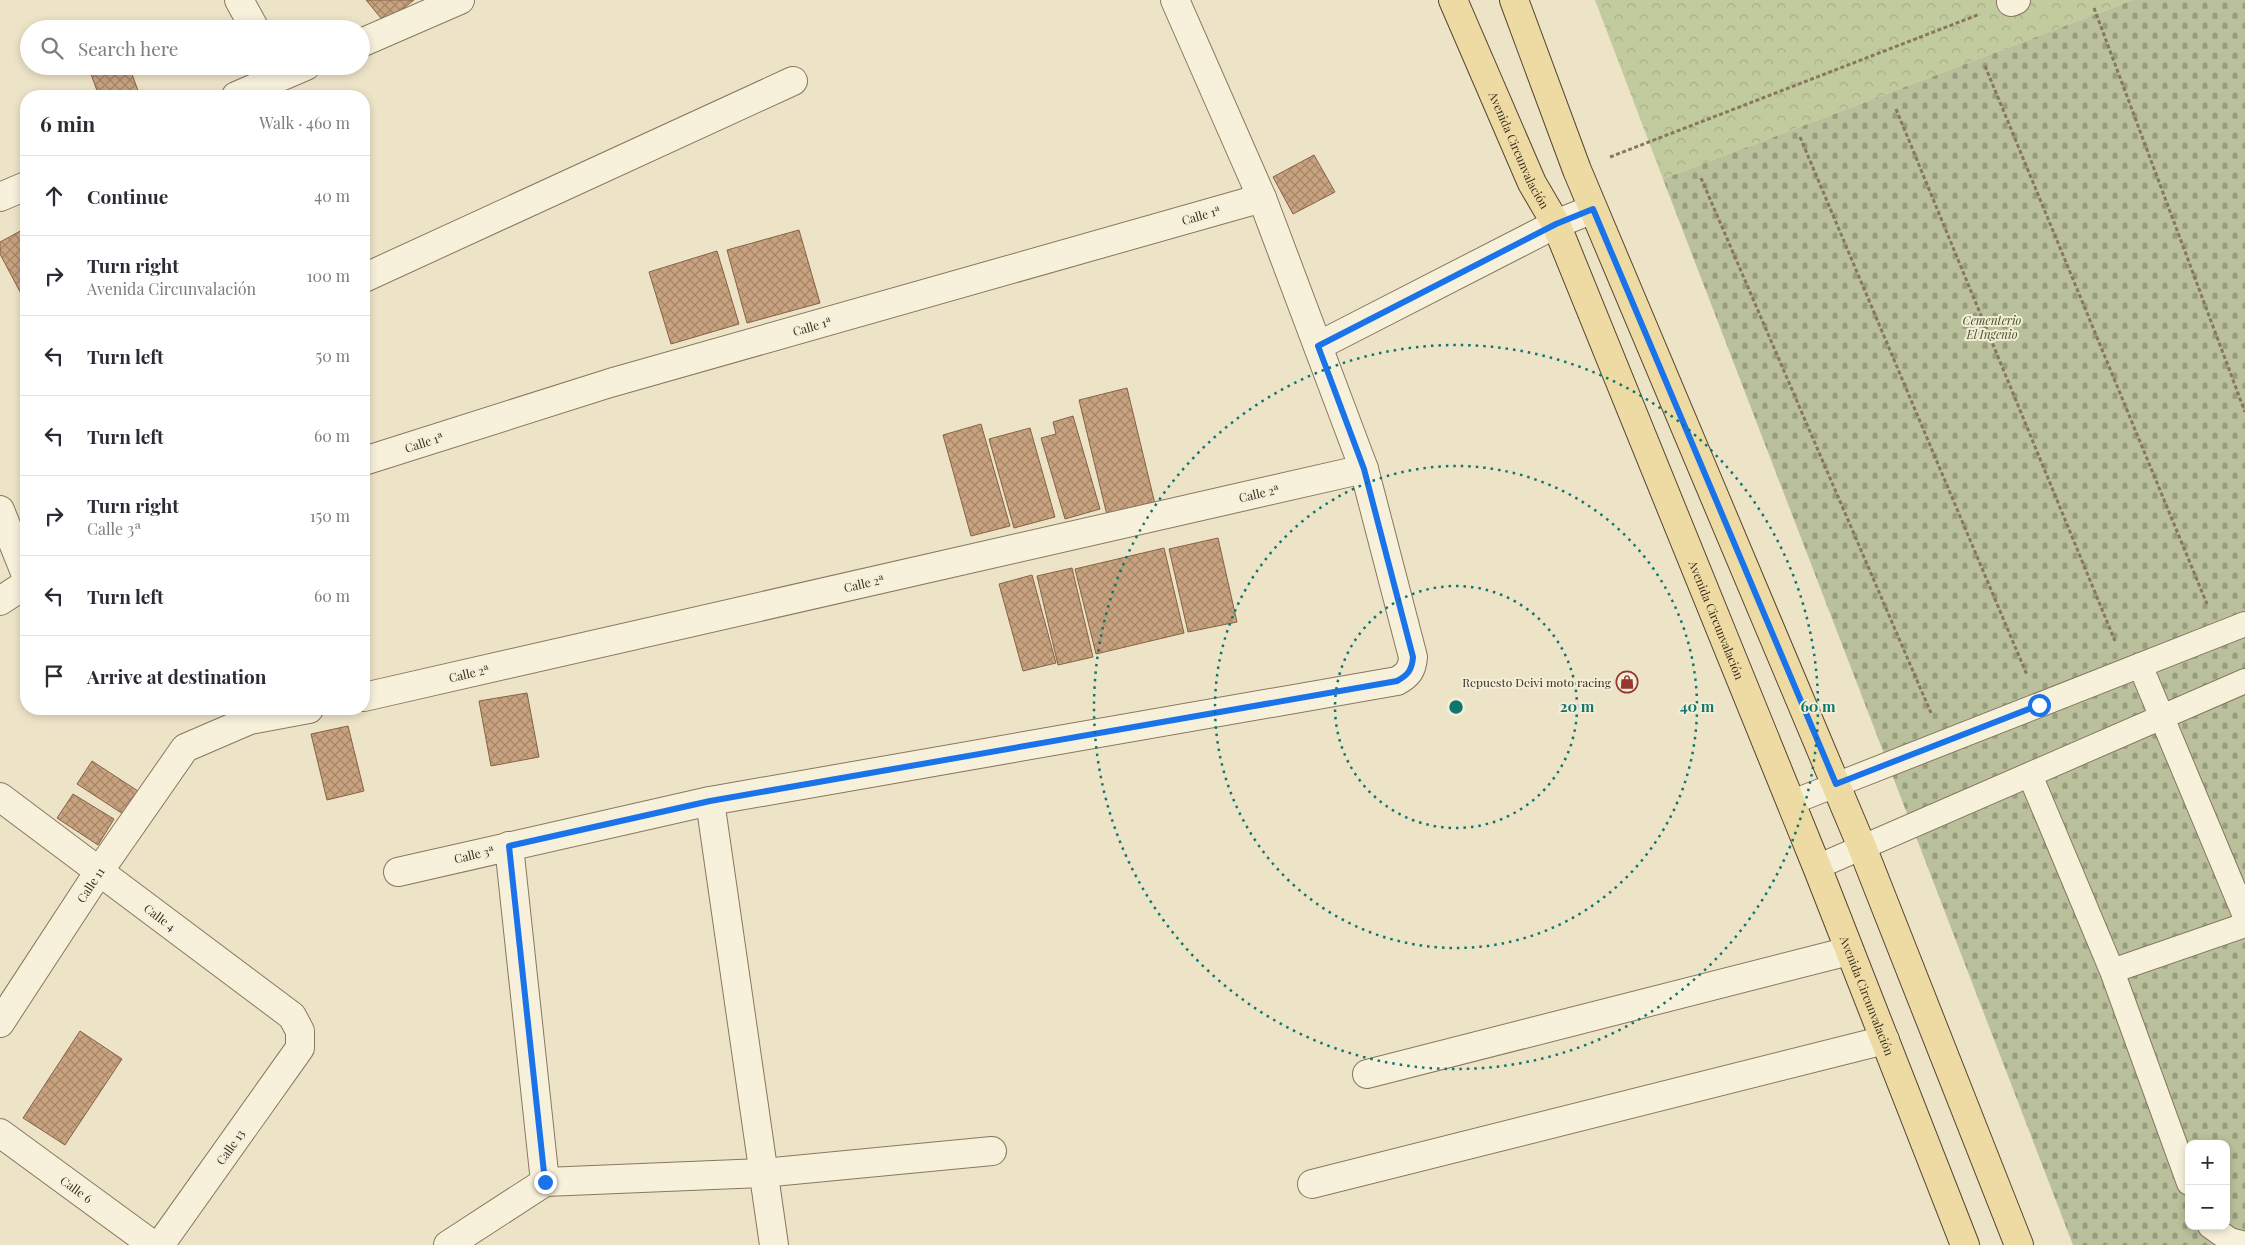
<!DOCTYPE html>
<html lang="en">
<head>
<meta charset="utf-8">
<style>
	body { margin:0; font-family:"Playfair Display",serif; background:#f7f7f7; color:#2b2b33 }
	.controls { position:absolute; right:15px; bottom:15px; display:grid; overflow:hidden; border-radius:10px; box-shadow:0 2px 8px #0003 }
	.controls button { width:45px; height:45px; display:grid; place-items:center; padding:0; border:0; border-bottom:1px solid #e1e1e2; background:#fff; color:#2b2b33; font:25px sans-serif }
	.stop { position:absolute; width:15px; height:15px; margin:-11px; border:4px solid #1a73e8; border-radius:50%; background:#fff }
	.stop.end { background:#1a73e8; border-color:#fff; box-shadow:0 1px 5px #0008 }
	.list { margin:0; padding:0; list-style:none }
	h2 { display:flex; justify-content:space-between; align-items:center; height:65px; margin:0; padding:0 20px; font-size:21px }
	h2 small { font-size:16px; font-weight:400; color:#7c7c81 }
	.list li { display:grid; grid-template-columns:32px 1fr auto; gap:15px; align-items:center; box-sizing:border-box; height:80px; padding:0 20px; border-top:1px solid #e1e1e2 }
	.list b { display:block; font-size:19px; white-space:nowrap }
	.list p { margin:0; font-size:16px; white-space:nowrap; color:#7c7c81 }
	.list em { font-size:16px; font-style:normal; color:#7c7c81 }
	.icon { flex:none; width:28px; height:28px; fill:none; stroke:currentColor; stroke-width:2; stroke-linecap:round; stroke-linejoin:round }
	.map { position:relative; flex:none; width:2245px; height:1245px; overflow:hidden }
	.search { position:absolute; background:#fff; box-shadow:0 2px 8px #0003; left:20px; top:20px; width:350px; height:55px; display:flex; align-items:center; gap:12px; box-sizing:border-box; padding:0 18px; border-radius:28px; color:#7c7c81; font-size:19px }
	.panel { position:absolute; background:#fff; box-shadow:0 2px 8px #0003; left:20px; top:90px; width:350px; height:625px; border-radius:20px }
	.map>svg:first-child { display:block }
	.forest { fill:url(#forest-crowns) }
	.cemetery { fill:url(#cemetery-stones); fill-rule:evenodd }
	.building { fill:url(#building-cross-hatch); stroke:#866345 }
	.lines { fill:none; stroke-linecap:round; stroke-linejoin:round }
	.service-casing { stroke:#88775e; stroke-width:26 }
	.minor-casing { stroke:#88775e; stroke-width:30 }
	.primary-casing { stroke:#564532; stroke-width:30 }
	.path { stroke:#88775e; stroke-width:3; stroke-dasharray:4 2.5; stroke-linecap:butt }
	.service { stroke:#f7f1dc; stroke-width:24 }
	.minor { stroke:#f7f1dc; stroke-width:28 }
	.primary { stroke:#eddba3; stroke-width:28 }
	.route { stroke:#1a73e8; stroke-width:6 }
	.ring { fill:none; stroke:#0f766e; stroke-width:2.5; stroke-dasharray:2.5 5 }
	.labels { text-anchor:middle; dominant-baseline:central; stroke-width:4; stroke-linejoin:round; paint-order:stroke }
	.street-label { font-size:12px; fill:#392e21; stroke:#f4eed8 }
	.park-label { font-size:12px; font-style:italic; fill:#465528; stroke:#f4eed8 }
	.poi-label { font-size:12px; fill:#392e21; stroke:#f4eed8; text-anchor:end }
	.centre { fill:#0f766e; stroke:#f4eed8; stroke-width:2.5 }
	.ring-label { font-size:15px; text-anchor:middle; font-weight:bold; fill:#0f766e; stroke:#f4eed8; stroke-width:4; stroke-linejoin:round; paint-order:stroke }
</style>
</head>
<body>
<div class="map">
<svg width="2245" height="1245" viewBox="0 0 2245 1245">
	<defs>
		<pattern id="forest-crowns" width="20" height="18" patternUnits="userSpaceOnUse" patternTransform="scale(1.25)"><rect width="20" height="18" fill="#c2cb9d"/><path d="M2 6a3 3 0 1 1 6 0M12 15a3 3 0 1 1 6 0" fill="none" stroke="#a7af87"/></pattern>
		<pattern id="cemetery-stones" width="16" height="16" patternUnits="userSpaceOnUse" patternTransform="scale(1.25)"><rect width="16" height="16" fill="#b9c09b"/><path d="M2 7V4a2 2 0 0 1 4 0v3zM10 15v-3a2 2 0 0 1 4 0v3z" fill="#979c7e"/></pattern>
		<pattern id="building-cross-hatch" width="8" height="8" patternUnits="userSpaceOnUse" patternTransform="scale(1.25)"><rect width="8" height="8" fill="#c9a380"/><path d="M0 0l8 8M0 8l8-8" fill="none" stroke="#a48568"/></pattern>
	</defs>
	<rect width="100%" height="100%" fill="#ede4c8"/>
	<path class="forest" d="M1595,0H2133L1663,179Z"/>
	<path class="cemetery" d="M2133,0H2245V1245H2073L1663,179ZM2189,1144H2226V1226H2189Z"/>
	<path class="building" d="M366,0H414L385,23Z
		M88,66H129L140,96H99Z
		M1314,155L1335,192L1293,214L1273,177Z
		M26,228V303L0,254V242Z
		M799,230L820,303L747,323L727,250Z
		M717,251L739,324L671,344L649,272Z
		M1127,388L1155,504L1107,515L1079,400Z
		M1073,416L1100,509L1065,519L1041,438L1056,434L1053,422Z
		M981,424L1010,526L971,536L943,435Z
		M1030,428L1055,517L1014,528L989,439Z
		M1218,538L1237,622L1188,632L1169,549Z
		M1164,548L1184,633L1096,654L1075,569Z
		M1072,568L1093,657L1058,665L1037,576Z
		M1032,575L1056,663L1023,671L999,584Z
		M527,693L539,757L491,766L479,701Z
		M348,726L364,791L327,800L311,734Z
		M92,761L138,791L123,814L77,784Z
		M73,794L114,819L98,845L57,818Z
		M80,1031L122,1059L65,1145L23,1118Z"/>
	<g class="lines">
		<g class="service-casing">
			<path id="service" d="M2140,665L2245,916
				M2030,775L2112,971L2189,1183
				M1790,803L2245,624
				M1817,867L2245,681
				M2112,971L2245,925
				M2210,1226L2230,1240L2245,1244"/>
		</g>
		<g class="minor-casing">
			<g id="minor">
				<path d="M239,0L255,29"/>
				<path d="M2011,2L2016,0"/>
				<path d="M361,43L460,0"/>
				<path d="M236,96L306,66"/>
				<path d="M0,197L26,186"/>
				<path d="M364,278L793,81"/>
				<path d="M1318,346L1556,224L1593,209"/>
				<path d="M364,461L610,383L1262,198"/>
				<path d="M0,510L26,575"/>
				<path d="M0,601L26,584"/>
				<path d="M364,697L1364,469"/>
				<path id="s1" d="M0,797L292,1016L300,1031V1048L160,1245"/>
				<path d="M710,801L774,1245"/>
				<path d="M509,846L545,1182"/>
				<path d="M398,872L710,801L1397,681C1408,675 1412,670 1413,657L1364,469L1262,198L1175,0"/>
				<path id="s2" d="M0,1023L100,870L185,748L250,720L309,709"/>
				<path d="M1367,1074L1849,951"/>
				<path id="s3" d="M0,1133L153,1245"/>
				<path d="M1312,1184L1885,1040"/>
				<path d="M448,1245L545,1182L762,1173L992,1151"/>
			</g>
		</g>
		<g class="primary-casing">
			<g id="primary">
				<path id="s4" d="M1453,0L1532,183L1556,224L1817,867L1965,1245"/>
				<path d="M1514,0L1577,170L1862,847L2019,1245"/>
			</g>
		</g>
		<path class="path" d="M2094,8L2245,412
			M1985,66L2207,604
			M1896,109L2115,641
			M1800,137L2027,675
			M1610,157L1980,14
			M1701,178L1931,713"/>
		<use href="#service" class="service"/>
		<use href="#minor" class="minor"/>
		<use href="#primary" class="primary"/>
	</g>
	<g class="lines">
		<path class="route" d="M545,1182L509,846L710,801L1397,681C1408,675 1412,670 1413,657L1364,469L1318,346L1556,224L1593,209L1836,784L2039,705"/>
	</g>
	<g class="ring">
		<circle cx="1456" cy="707" r="121"/>
		<circle cx="1456" cy="707" r="241"/>
		<circle cx="1456" cy="707" r="362"/>
	</g>
	<defs>
		<g id="shop-ring" transform="scale(1.125)"><circle r="9.5" fill="#f4eed8" stroke="#943731" stroke-width="1.5"/><path d="M-5-2.5h2.3a2.7 3.5 0 0 1 5.4 0H5L5.5 6h-11ZM-1.5-2.5h3a1.5 2.3 0 0 0-3 0Z" fill="#943731"/></g>
	</defs>
	<g fill-rule="evenodd">
		<use href="#shop-ring" x="1627" y="682"/>
	</g>
	<g class="labels">
		<g class="street-label">
			<text stroke="none"><textPath href="#s4" startOffset="164">Avenida Circunvalación</textPath></text>
			<text transform="translate(1201 215) rotate(-16)">Calle 1ª</text>
			<text transform="translate(812 326) rotate(-16)">Calle 1ª</text>
			<text transform="translate(424 442) rotate(-18)">Calle 1ª</text>
			<text transform="translate(1259 493) rotate(-13)">Calle 2ª</text>
			<text transform="translate(864 583) rotate(-13)">Calle 2ª</text>
			<text stroke="none"><textPath href="#s4" startOffset="674">Avenida Circunvalación</textPath></text>
			<text transform="translate(469 673) rotate(-13)">Calle 2ª</text>
			<text transform="translate(474 854) rotate(-13)">Calle 3ª</text>
			<text stroke="none"><textPath href="#s2" startOffset="165">Calle 11</textPath></text>
			<text stroke="none"><textPath href="#s1" startOffset="200">Calle 4</textPath></text>
			<text stroke="none"><textPath href="#s4" startOffset="1079">Avenida Circunvalación</textPath></text>
			<text transform="translate(230 1147) rotate(-55)">Calle 13</text>
			<text stroke="none"><textPath href="#s3" startOffset="95">Calle 6</textPath></text>
		</g>
		<g class="park-label">
			<text x="1992" y="320">Cementerio<tspan x="1992" dy="14">El Ingenio</tspan></text>
		</g>
		<g class="poi-label">
			<text x="1611" y="682">Repuesto Deivi moto racing</text>
		</g>
	</g>
	<circle cx="1456" cy="707" r="8" class="centre"/>
	<g class="ring-label">
		<text x="1577" y="712">20 m</text>
		<text x="1697" y="712">40 m</text>
		<text x="1818" y="712">60 m</text>
	</g>
</svg>
<div class="controls">
<button>+</button>
<button>−</button>
</div>
<div class="stop" style="left:2039px;top:705px"></div>
<div class="stop end" style="left:545px;top:1182px"></div>
<div class="search"><svg class="icon" aria-label="search" viewBox="0 0 24 24"><circle cx="10" cy="10" r="6"/><path d="M15 15l6 6"/></svg>Search here</div>
<section class="panel">
<h2>6 min<small>Walk · 460 m</small></h2>
<ul class="list">
<li><svg class="icon" aria-label="ahead" viewBox="0 0 24 24"><path d="M12 20V5M6 11l6-6 6 6"/></svg><div><b>Continue</b></div><em>40 m</em></li>
<li><svg class="icon" aria-label="right" viewBox="0 0 24 24"><path d="M7 20v-9h11M14 6l5 5-5 5"/></svg><div><b>Turn right</b><p>Avenida Circunvalación</p></div><em>100 m</em></li>
<li><svg class="icon" aria-label="left" viewBox="0 0 24 24"><path d="M17 20v-9H6M10 6l-5 5 5 5"/></svg><div><b>Turn left</b></div><em>50 m</em></li>
<li><svg class="icon" aria-label="left" viewBox="0 0 24 24"><path d="M17 20v-9H6M10 6l-5 5 5 5"/></svg><div><b>Turn left</b></div><em>60 m</em></li>
<li><svg class="icon" aria-label="right" viewBox="0 0 24 24"><path d="M7 20v-9h11M14 6l5 5-5 5"/></svg><div><b>Turn right</b><p>Calle 3ª</p></div><em>150 m</em></li>
<li><svg class="icon" aria-label="left" viewBox="0 0 24 24"><path d="M17 20v-9H6M10 6l-5 5 5 5"/></svg><div><b>Turn left</b></div><em>60 m</em></li>
<li><svg class="icon" aria-label="arrive" viewBox="0 0 24 24"><path d="M6 21V4h12l-3 4 3 4H6"/></svg><div><b>Arrive at destination</b></div></li>
</ul>
</section>
</div>
</body>
</html>
